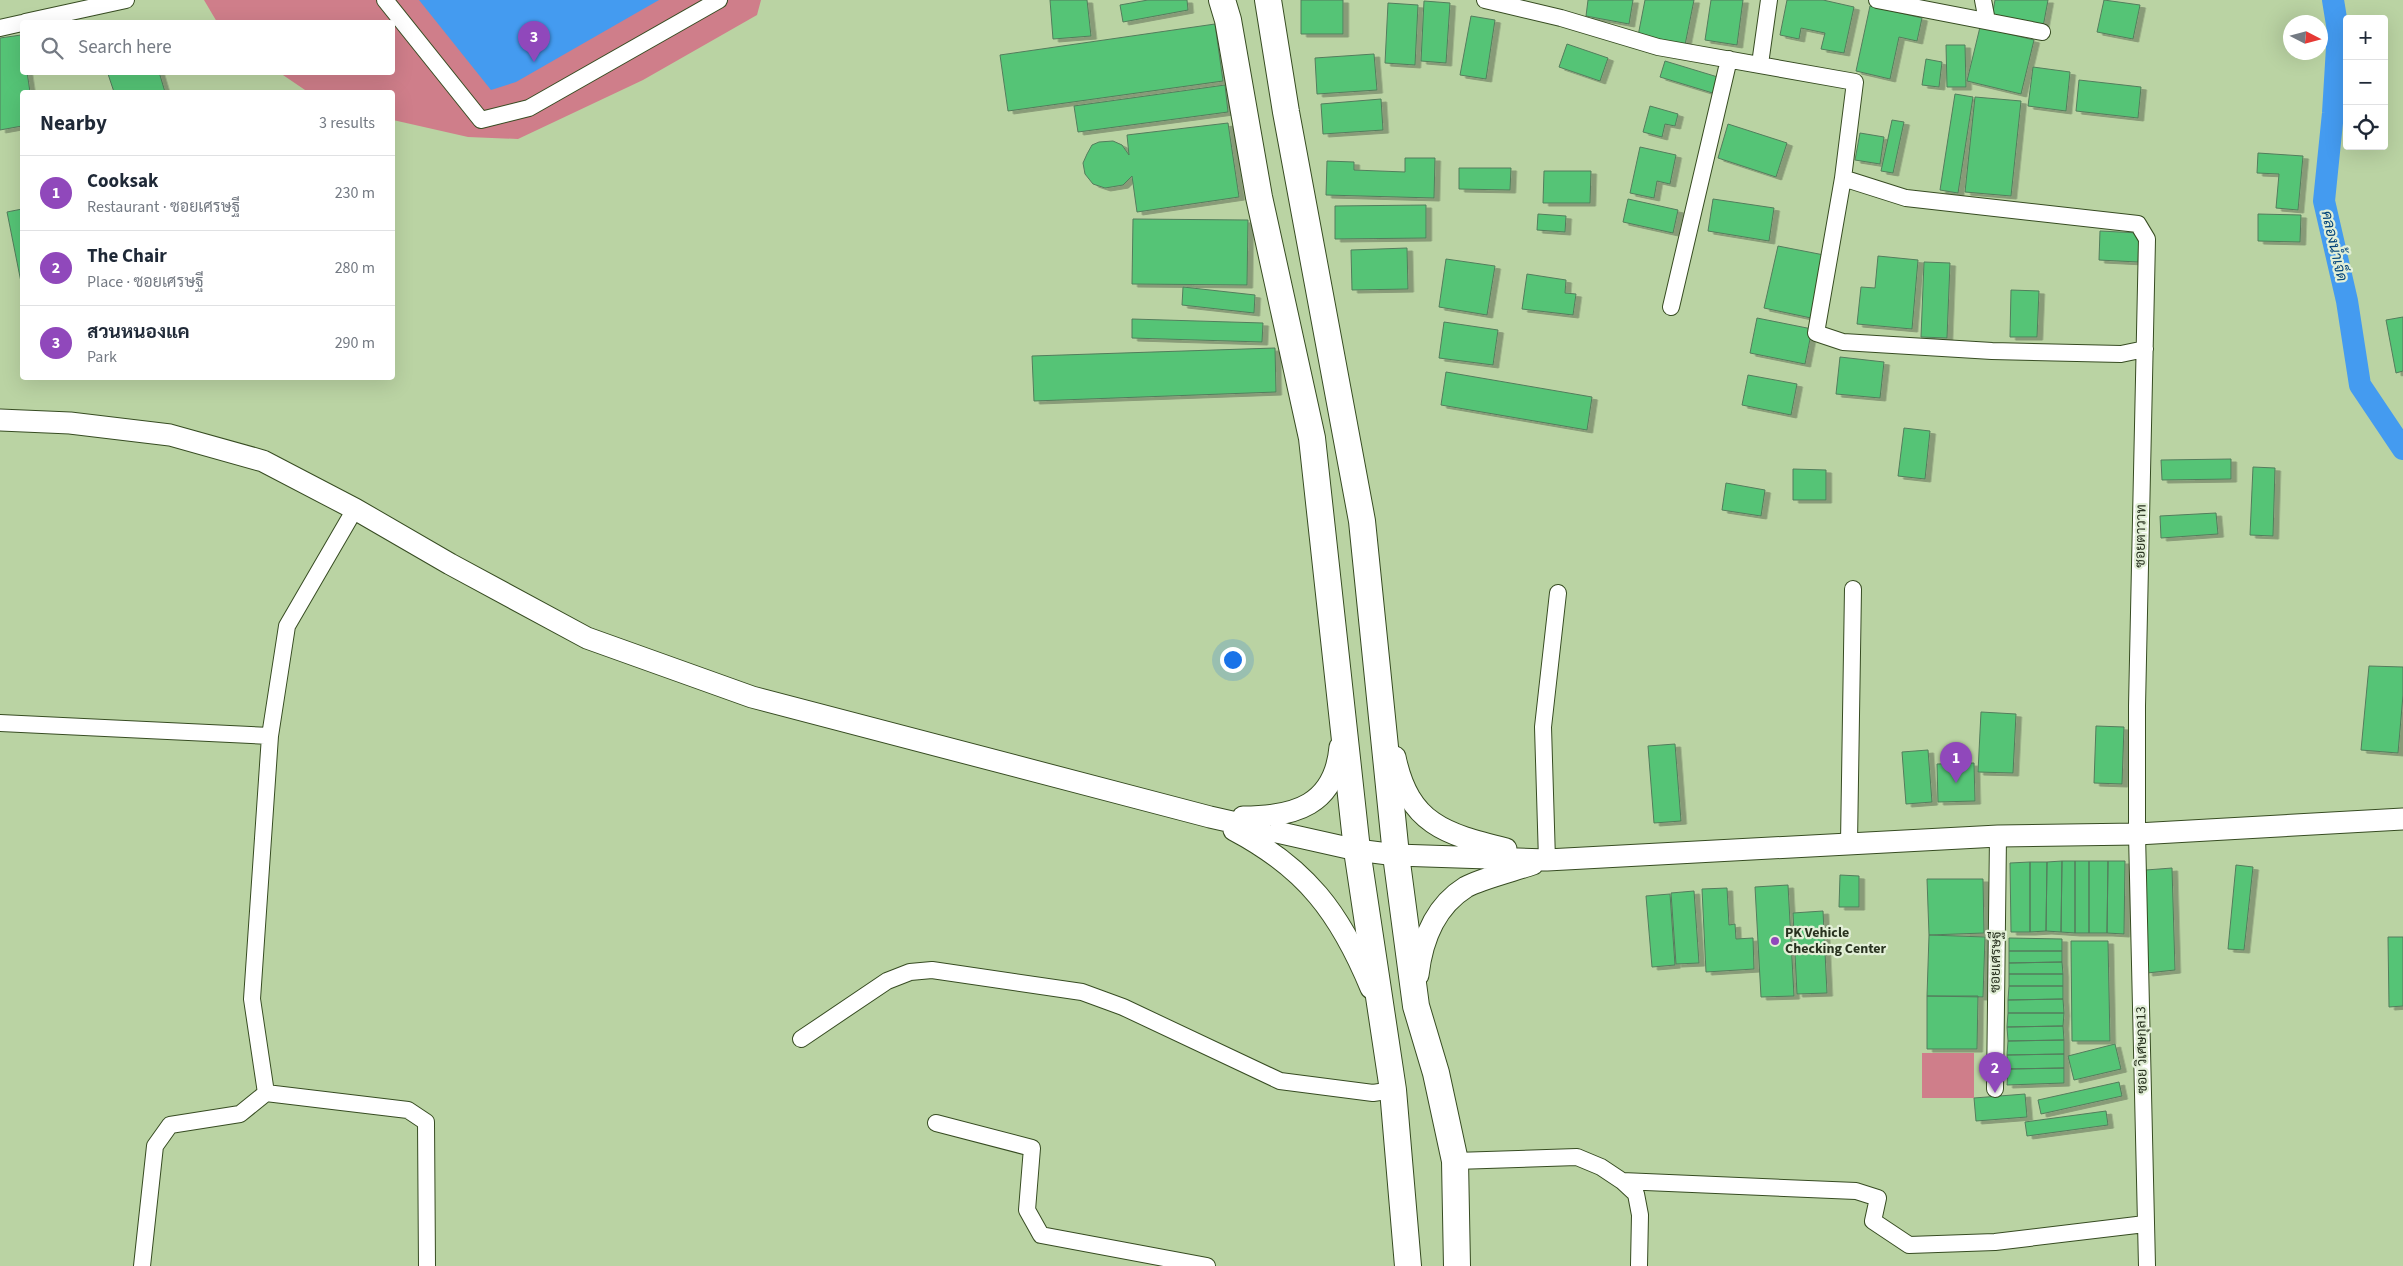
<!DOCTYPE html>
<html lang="en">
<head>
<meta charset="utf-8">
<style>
	body { margin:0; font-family:"Source Sans 3",Sarabun,sans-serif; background:#f2f2f3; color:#1f2937 }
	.controls { position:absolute; right:15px; top:15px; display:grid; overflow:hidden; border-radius:5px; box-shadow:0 5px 20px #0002 }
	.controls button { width:45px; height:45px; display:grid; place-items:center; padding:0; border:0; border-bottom:1px solid #e0e1e3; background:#fff; color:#1f2937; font:25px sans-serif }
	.compass { position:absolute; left:2283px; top:15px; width:45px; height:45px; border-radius:50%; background:#fff; box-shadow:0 5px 20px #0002; rotate:96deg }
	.you { position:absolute; left:1232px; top:659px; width:18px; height:18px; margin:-12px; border:4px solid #fff; border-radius:50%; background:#1a73e8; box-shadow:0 0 0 8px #1a73e833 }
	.badge { display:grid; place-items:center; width:32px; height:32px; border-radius:50%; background:#9048bb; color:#fff; font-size:16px; font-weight:700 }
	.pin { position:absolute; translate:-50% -41px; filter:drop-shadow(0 1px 2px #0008) }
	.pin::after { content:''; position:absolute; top:26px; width:18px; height:15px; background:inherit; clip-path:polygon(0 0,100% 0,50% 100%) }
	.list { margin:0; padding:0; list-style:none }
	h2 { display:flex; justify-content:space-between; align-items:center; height:65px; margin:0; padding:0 20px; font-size:21px }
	h2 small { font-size:16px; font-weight:400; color:#747a83 }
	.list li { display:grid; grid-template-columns:32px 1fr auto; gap:15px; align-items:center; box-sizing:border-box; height:75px; padding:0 20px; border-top:1px solid #e0e1e3 }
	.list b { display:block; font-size:19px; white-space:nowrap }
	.list p { margin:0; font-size:16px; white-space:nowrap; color:#747a83 }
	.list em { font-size:16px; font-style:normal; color:#747a83 }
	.icon { flex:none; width:28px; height:28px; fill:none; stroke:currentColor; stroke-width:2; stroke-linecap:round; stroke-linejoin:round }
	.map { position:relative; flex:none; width:2403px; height:1266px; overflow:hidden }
	.search { position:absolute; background:#fff; box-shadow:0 5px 20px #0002; left:20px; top:20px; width:375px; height:55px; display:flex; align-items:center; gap:12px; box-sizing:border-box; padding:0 18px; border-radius:5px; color:#747a83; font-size:19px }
	.panel { position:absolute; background:#fff; box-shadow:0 5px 20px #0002; left:20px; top:90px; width:375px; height:290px; border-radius:5px }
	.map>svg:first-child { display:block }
	.green { fill:#cf7e8a }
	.water { fill:#449bf0 }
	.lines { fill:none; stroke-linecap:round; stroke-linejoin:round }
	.canal { stroke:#449bf0; stroke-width:22 }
	.building { fill:#55c476; stroke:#537d5c; filter:url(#shadow) }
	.minor-casing { stroke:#374c22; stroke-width:18 }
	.tertiary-casing { stroke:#374c22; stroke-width:23 }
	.primary-casing { stroke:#374c22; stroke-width:28 }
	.minor { stroke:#fff; stroke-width:16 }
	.tertiary { stroke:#fff; stroke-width:21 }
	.primary { stroke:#fff; stroke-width:26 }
	.poi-dot { fill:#9048bb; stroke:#e2efd7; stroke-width:2 }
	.labels { text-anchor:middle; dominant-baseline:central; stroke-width:4.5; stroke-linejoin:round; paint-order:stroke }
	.street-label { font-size:14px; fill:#28321f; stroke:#e2efd7 }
	.poi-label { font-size:14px; font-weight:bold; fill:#28321f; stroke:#e2efd7; text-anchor:start }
	.water-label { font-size:15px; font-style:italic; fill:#03447a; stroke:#e2efd7 }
</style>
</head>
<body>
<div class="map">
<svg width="2403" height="1266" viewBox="0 0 2403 1266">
	<defs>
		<filter id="shadow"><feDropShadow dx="5.5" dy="3" stdDeviation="0" flood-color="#0004"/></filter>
	</defs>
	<rect width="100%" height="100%" fill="#bad3a3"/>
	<path class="green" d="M204,0H761L757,15L643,80L518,139L468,137L393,120L392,92H308L280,73L392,72V22H217Z
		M1922,1053H1974V1098H1922Z"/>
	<path class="water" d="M419,0H659L516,82L491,90Z"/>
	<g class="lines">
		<path class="canal" d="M2333,0L2338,31L2333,113L2324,201L2347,301L2360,385L2403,449"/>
	</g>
	<path class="building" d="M1050,0H1087L1091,36L1053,39Z
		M1148,0H1187L1188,10L1123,22L1120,5Z
		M1301,0H1343V34H1301Z
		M1588,0H1633L1629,24L1586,16Z
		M1645,0H1694L1685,45L1638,36Z
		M1711,0H1743L1737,45L1705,40Z
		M1787,0H1823L1854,7L1844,53L1821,49L1825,33L1801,28L1799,39L1780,35Z
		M1995,0H2048L2043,27L1992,17Z
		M2104,0L2140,5L2133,39L2097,32Z
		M1424,1L1450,3L1446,63L1421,61Z
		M1388,3L1418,5L1415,65L1385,63Z
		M1870,6L1922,18L1917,41L1899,37L1890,79L1856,71Z
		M1471,16L1495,20L1486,79L1460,75Z
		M1215,24L1223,81L1008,111L1000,55Z
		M1980,27L2034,40L2021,94L1967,81Z
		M21,35L22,72H27L30,92H22V126L0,130V38Z
		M1567,44L1608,58L1600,81L1559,67Z
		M1946,45H1965L1966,87H1947Z
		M1374,54L1377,90L1317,94L1315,58Z
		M1926,59L1942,62L1939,87L1922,85Z
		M1665,61L1721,78L1716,94L1660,77Z
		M2033,67L2070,72L2066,111L2028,106Z
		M113,72H159L165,92H114L108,74Z
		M2079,80L2141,87L2138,118L2076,111Z
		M1225,85L1228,112L1078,132L1074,106Z
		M1955,94L1973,97L1958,193L1940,190Z
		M1975,97L2021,101L2011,196L1965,192Z
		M1381,99L1383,130L1323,134L1321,104Z
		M1650,106L1678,114L1675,126L1665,124L1662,137L1643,132Z
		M1892,120L1904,122L1893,173L1881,171Z
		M1228,123L1239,197L1137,212L1132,176L1123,185L1105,188L1093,184L1085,174L1083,163L1087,154L1092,145L1099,142L1113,141L1122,145L1129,155L1127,135Z
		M1728,124L1787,143L1776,177L1718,158Z
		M1860,133L1884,137L1880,164L1855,160Z
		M1640,147L1676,155L1670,184L1657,181L1654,198L1630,193Z
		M2258,153L2303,156L2298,210L2276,208L2279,174L2257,173Z
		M1405,158H1435L1434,198L1326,195L1327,161L1354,162V170L1405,172Z
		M1459,168H1511L1510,190L1459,189Z
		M1544,171H1591L1590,203H1543Z
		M1628,199L1678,210L1673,233L1623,222Z
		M1713,199L1774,208L1769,241L1708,231Z
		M1426,205V238L1335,239V206Z
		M22,209V281L21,282L7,212Z
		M1538,214L1566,216L1565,232L1537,230Z
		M2258,214L2301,215L2300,242L2258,241Z
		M1133,219L1248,220L1247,285L1132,284Z
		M2100,231L2139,233L2138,262L2099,260Z
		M1778,246L1824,255L1811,318L1764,308Z
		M1407,248L1408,289L1352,290L1351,250Z
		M1878,256L1918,260L1912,329L1857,324L1861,287L1875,288Z
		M1446,259L1495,266L1487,315L1439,307Z
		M1924,262L1950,263L1947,338L1921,337Z
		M1527,274L1566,280L1565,293L1576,294L1573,315L1522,309Z
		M1183,287L1255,295L1254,313L1182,305Z
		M2011,290L2039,291L2037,337H2010Z
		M2403,317V371L2396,373L2386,320Z
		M1757,318L1812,329L1805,364L1750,353Z
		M1132,319L1263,323L1262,342L1132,338Z
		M1444,322L1498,330L1493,365L1439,358Z
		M1275,348L1276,392L1034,401L1032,356Z
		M1840,357L1884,362L1880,398L1836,394Z
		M1446,372L1592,397L1587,430L1441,405Z
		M1748,375L1797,384L1791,415L1742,405Z
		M1904,428L1930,431L1925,479L1898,476Z
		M2231,459V479L2162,480L2161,460Z
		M2253,467L2275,468L2273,536L2250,535Z
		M1793,469L1826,470V500H1793Z
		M1726,483L1765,490L1761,516L1722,510Z
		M2216,513L2218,534L2161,538L2160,516Z
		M2369,666L2403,667V695L2398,753L2361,750Z
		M1981,712L2016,714L2013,773L1978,772Z
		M2096,726L2124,727L2122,784L2094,783Z
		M1675,744L1681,821L1654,823L1648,746Z
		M1928,750L1932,802L1906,804L1902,752Z
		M1974,763L1975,801L1938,802L1937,764Z
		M2062,861L2061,932L2046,931L2047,862Z
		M2062,861H2075V933L2061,932Z
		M2075,861H2089V933H2075Z
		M2089,861H2108L2107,933H2089Z
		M2108,861H2125L2124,934L2107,933Z
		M2030,862V932H2011L2010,863Z
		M2030,862H2047L2046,931L2030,932Z
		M2236,865L2253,867L2244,950L2228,949Z
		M2172,868L2175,970L2147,973L2146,870Z
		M1840,875L1859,876V907H1839Z
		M1927,879H1983L1984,933L1929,935Z
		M1788,885L1794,996L1761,997L1755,887Z
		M1727,888L1729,925L1735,924L1736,939L1753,938L1754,969L1706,972L1702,889Z
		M1694,891L1699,963L1676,964L1671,893Z
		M1670,894L1675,965L1652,967L1646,896Z
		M1823,911L1827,993L1797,994L1793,913Z
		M1929,935L1985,937L1983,997L1927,996Z
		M2388,937H2403V1006L2389,1007Z
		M2009,938L2062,939V951H2009Z
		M2071,941H2108L2110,1041H2072Z
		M2009,951H2062V962L2009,963Z
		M2062,962L2063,974H2009V963Z
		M2009,974H2063V986H2009Z
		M2009,986H2063V999L2008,1000Z
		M1927,996H1978L1977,1049H1927Z
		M2063,999L2064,1013H2008V1000Z
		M2008,1013H2064L2063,1026L2007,1027Z
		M2063,1026L2064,1040L2008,1041L2007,1027Z
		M2064,1040V1054L2007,1055L2008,1041Z
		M2115,1044L2121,1069L2074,1080L2068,1056Z
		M2064,1054V1068L2008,1069L2007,1055Z
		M2064,1068V1083L2007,1085L2008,1069Z
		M2119,1082L2122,1096L2041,1114L2038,1100Z
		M2025,1094L2027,1117L1976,1121L1974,1098Z
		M2106,1111L2108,1125L2027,1136L2025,1122Z"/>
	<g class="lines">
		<g class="minor-casing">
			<path id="minor" d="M385,0L481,120L529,108L719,0
				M1485,0L1561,18L1658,47L1855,82L1843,178L1816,333L1843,342L1992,351L2121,354L2145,349
				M1877,0L2042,32
				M1983,0L1987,21
				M25,22L126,0
				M0,28L22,23
				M1760,64L1769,0
				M1843,178L1906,198L2138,224L2147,239L2137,706V834L2147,1266
				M1671,307L1729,59
				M0,723L270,736
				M1849,843L1853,589
				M1547,860L1543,727L1558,593
				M801,1039L887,981L910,972L932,970L1082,992L1123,1007L1280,1081L1373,1093L1393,1090
				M1995,1089L1998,836
				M266,1093L252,999L270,736L287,626L355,509
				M936,1123L1032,1148L1027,1210L1041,1235L1207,1266
				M1455,1161L1577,1157L1601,1167L1622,1181L1636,1194L1640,1215L1639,1265
				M1622,1181L1856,1191L1878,1198L1873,1221L1909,1245L1995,1242L2145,1224
				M142,1266L155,1146L170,1125L240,1114L266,1093L408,1110L426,1122L427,1266"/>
		</g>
		<g class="tertiary-casing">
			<path id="tertiary" d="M0,420L70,423L170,435L263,461L355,509L450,564L587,638L752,697L1210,817L1357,850L1396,855L1547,860L1998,836L2137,834L2403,819
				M1395,757C1409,824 1445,834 1506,849
				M1243,817C1295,817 1335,805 1340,747
				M1234,830C1306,868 1340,913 1371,988
				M1418,975C1422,940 1434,907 1466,887C1480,879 1516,870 1533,864"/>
		</g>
		<g class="primary-casing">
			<path id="primary" d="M1222,0L1228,20L1259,197L1312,438L1357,850L1393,1090L1408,1266
				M1268,0L1286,112L1362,521L1396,855L1416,1006L1436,1073L1455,1161L1457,1266"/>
		</g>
		<use href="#minor" class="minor"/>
		<use href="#tertiary" class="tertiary"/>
		<use href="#primary" class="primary"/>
	</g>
	<circle class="poi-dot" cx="1775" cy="941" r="5"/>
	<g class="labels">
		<g class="street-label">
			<text transform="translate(2141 536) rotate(-89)">ซอยตาวาท</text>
			<text transform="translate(1996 962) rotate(-89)">ซอยเศรษฐี</text>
			<text transform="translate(2142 1050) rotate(-91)">ซอย วิเศษกุล13</text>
		</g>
		<g class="poi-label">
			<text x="1785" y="933">PK Vehicle<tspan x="1785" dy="16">Checking Center</tspan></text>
		</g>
		<g class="water-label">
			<text transform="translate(2334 246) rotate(77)">คลองน้ำเจ็ด</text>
		</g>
	</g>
</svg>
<div class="controls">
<button>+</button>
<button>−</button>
<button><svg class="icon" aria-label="locate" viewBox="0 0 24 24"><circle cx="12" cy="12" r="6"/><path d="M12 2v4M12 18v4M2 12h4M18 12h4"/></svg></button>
</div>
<svg class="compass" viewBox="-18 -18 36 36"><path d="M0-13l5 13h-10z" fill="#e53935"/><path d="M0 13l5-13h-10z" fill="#747a83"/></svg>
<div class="you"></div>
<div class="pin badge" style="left:1956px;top:783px">1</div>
<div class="pin badge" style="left:1995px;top:1093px">2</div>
<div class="pin badge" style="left:534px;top:62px">3</div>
<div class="search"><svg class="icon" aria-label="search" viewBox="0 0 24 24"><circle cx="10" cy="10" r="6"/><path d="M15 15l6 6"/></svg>Search here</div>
<section class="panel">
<h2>Nearby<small>3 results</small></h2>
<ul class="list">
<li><span class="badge">1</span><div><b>Cooksak</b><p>Restaurant · ซอยเศรษฐี</p></div><em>230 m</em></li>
<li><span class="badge">2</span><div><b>The Chair</b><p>Place · ซอยเศรษฐี</p></div><em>280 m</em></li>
<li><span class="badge">3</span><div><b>สวนหนองแค</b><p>Park</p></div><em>290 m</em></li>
</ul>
</section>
</div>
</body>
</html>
